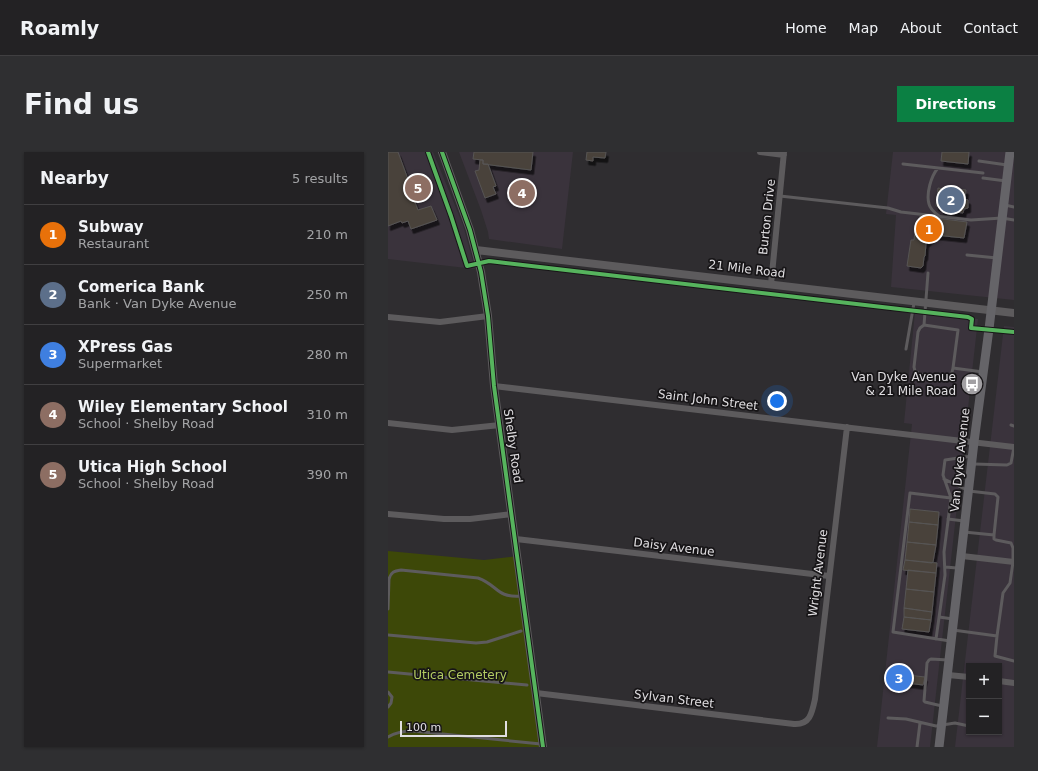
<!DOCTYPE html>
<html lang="en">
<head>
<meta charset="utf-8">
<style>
	body { margin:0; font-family:"DejaVu Sans",sans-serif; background:#2f2f31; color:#f1f3f6 }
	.controls { position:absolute; right:12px; bottom:12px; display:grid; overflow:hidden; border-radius:0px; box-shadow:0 1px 3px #0004 }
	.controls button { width:36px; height:36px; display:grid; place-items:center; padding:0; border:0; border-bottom:1px solid #403f41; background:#232224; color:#f1f3f6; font:20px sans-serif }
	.scale { position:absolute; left:12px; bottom:10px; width:107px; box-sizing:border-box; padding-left:4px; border:2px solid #e0dee1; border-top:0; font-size:11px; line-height:14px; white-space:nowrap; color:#e0dee1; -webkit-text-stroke:3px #171517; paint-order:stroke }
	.you { position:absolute; left:389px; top:249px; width:14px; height:14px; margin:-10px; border:3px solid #fff; border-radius:50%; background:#1a73e8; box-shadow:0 0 0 6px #1a73e833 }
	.badge { display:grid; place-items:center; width:26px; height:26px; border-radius:50%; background:#0b8043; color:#fff; font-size:13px; font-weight:700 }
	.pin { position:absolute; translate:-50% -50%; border:2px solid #fff; box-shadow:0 1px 4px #0006 }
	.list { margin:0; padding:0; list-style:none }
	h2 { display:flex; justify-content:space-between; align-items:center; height:52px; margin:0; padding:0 16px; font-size:17px }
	h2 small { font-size:13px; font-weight:400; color:#a3a4a6 }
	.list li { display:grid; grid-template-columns:26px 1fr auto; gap:12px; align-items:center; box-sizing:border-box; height:60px; padding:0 16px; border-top:1px solid #403f41 }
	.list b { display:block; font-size:15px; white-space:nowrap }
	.list p { margin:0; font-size:13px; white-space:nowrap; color:#a3a4a6 }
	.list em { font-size:13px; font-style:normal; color:#a3a4a6 }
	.map { position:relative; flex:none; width:626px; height:595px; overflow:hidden; border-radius:0px }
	header { display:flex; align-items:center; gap:24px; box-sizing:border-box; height:56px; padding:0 20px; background:#232224; border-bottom:1px solid #403f41 }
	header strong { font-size:19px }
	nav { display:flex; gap:22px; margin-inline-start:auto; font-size:14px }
	.intro { display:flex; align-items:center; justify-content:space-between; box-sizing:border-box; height:96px; padding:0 24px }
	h1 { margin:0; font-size:28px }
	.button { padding:10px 18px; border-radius:0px; background:#0b8043; color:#fff; font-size:14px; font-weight:700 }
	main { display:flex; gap:24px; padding:0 24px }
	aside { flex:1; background:#232224; border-radius:0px; box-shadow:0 1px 3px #0004 }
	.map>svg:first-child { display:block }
	.built { fill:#3a333c; fill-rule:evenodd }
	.green { fill:#3d4808 }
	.building { fill:#4a433a; stroke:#565454; filter:url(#shadow) }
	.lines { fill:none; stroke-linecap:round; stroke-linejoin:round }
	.service { stroke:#5d5b5d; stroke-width:3 }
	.minor { stroke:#5d5b5d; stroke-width:6 }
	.tertiary { stroke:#5d5b5d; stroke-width:8 }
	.secondary { stroke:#656468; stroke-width:9 }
	.cycleway-casing { stroke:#171517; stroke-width:6 }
	.cycleway { stroke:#56b35d; stroke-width:4 }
	.labels { text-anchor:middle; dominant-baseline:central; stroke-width:3.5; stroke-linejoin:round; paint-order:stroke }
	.street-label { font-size:12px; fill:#e0dee1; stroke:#171517 }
	.poi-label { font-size:12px; fill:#e0dee1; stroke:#171517; text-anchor:end }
	.park-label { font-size:12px; fill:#b3cc62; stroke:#171517 }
</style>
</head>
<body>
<header>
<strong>Roamly</strong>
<nav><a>Home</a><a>Map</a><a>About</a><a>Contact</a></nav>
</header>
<div class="intro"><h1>Find us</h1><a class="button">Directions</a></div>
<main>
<aside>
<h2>Nearby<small>5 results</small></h2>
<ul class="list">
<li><span class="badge" style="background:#e8710a">1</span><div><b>Subway</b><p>Restaurant</p></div><em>210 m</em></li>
<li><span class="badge" style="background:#5c6f8a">2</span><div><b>Comerica Bank</b><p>Bank · Van Dyke Avenue</p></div><em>250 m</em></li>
<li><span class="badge" style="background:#3f7fe0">3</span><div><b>XPress Gas</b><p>Supermarket</p></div><em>280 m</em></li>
<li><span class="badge" style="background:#8d6e63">4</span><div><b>Wiley Elementary School</b><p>School · Shelby Road</p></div><em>310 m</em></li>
<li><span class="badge" style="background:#8d6e63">5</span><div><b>Utica High School</b><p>School · Shelby Road</p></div><em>390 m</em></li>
</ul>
</aside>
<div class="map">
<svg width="626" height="595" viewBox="0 0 626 595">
	<defs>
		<filter id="shadow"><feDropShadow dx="2.5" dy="4.5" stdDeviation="0" flood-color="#0009"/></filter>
	</defs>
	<rect width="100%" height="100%" fill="#2f2d30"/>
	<path class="built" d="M0,0H45L75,73L87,117L0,107Z
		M71,0H185L174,97L101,87L100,80L93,58Z
		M505,0H626V148L503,135L508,63L498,62Z
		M527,160L590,167L542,595H489L524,272L516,271Z
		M616,174L626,175V595H567ZM581,514H611V580H581Z"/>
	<path class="green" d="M0,399L96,408L130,404L155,595H0Z"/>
	<path class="building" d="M0,0H10L21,30H19L30,58L43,54L49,68L23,77L20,69L14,71L13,69L0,74Z
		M86,0H145L143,18L95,12V8L85,7Z
		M199,0H218L217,6L205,5V9L198,8Z
		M554,0H581L580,12L553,9Z
		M92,8H95V12H100L108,34L105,35L108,42L97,46L87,19L91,18Z
		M556,35L578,38L577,47L580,48V56L576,57L575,61L553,58L554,55L548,54L550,36L556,37Z
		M532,64L579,70L576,86L547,83L538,91L537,104L536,105L535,114L533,116L519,114L523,88H526L528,70L531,71Z
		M522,357L551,360L550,373L521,370Z
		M521,370L550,373L548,393L519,390Z
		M519,390L548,393L545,410L544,411L517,408Z
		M517,408L549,411L548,421L515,418Z
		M520,418L548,421L546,440L518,437Z
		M518,437L546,440L544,460L516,456Z
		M516,456L544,460L543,468L516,465Z
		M516,465L543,468L541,480L514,477Z
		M506,521L517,522L515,531L505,529Z
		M520,523L537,525L535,533L519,531Z"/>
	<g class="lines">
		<path class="service" d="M591,9L619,13
			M515,12L595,21
			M550,16C543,24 538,42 541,52C542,57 547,61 551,64
			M595,26L618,29
			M392,44L500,56L513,60L583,68L614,66L626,68
			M617,53L626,55
			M579,103L609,106
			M540,121L536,173L570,178L565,216L595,220
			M536,173L532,176L530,180L526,215L527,219C535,225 554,228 563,224L565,216
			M518,197L526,151
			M623,273L626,274
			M586,312L619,313L623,311L626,295
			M556,327L581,339L607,342L610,345L606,383L576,380
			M563,346L555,323L557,308L584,304
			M560,367L576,369
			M557,415L569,416
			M0,457L1,427C3,420 6,419 13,418L90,426C110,433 108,446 133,444
			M551,465L565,467
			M565,478L609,484L615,441L622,431L625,410V396L623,391L608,388L606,387V383
			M0,483L88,491L99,490L133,479
			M609,484L607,504L626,509
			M548,487L557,423L556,400L563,346L522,341L505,480L562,489
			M0,520L139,533
			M0,540L4,545L3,551L0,555
			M554,554L537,550L536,549L539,511L541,508L543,507L560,508
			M500,566L518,567L548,574L567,571L581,574
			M0,585C8,580 16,579 25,579L153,592
			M529,595L532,571"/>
		<path class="minor" d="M372,0L396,3
			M383,132L396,0
			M0,165L52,170L100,164
			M106,234L626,295
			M0,271L64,278L112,273
			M0,362L56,367H82L124,362
			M128,387L441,424
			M574,404L626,410
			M560,523L581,525
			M611,529L626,531
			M148,541L406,572C422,573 424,561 427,547L459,275"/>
		<path class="tertiary" d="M54,0L82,78L93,120L100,164L106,234L155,595
			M88,98L626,161"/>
		<path class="secondary" d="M551,595L586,290L601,177L622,0"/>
		<g class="cycleway-casing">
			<path id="cycleway" d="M40,0L63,64L79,114L101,109L580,165L584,167L583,176L626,180
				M54,0L82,78L93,120L100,164L106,234L155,595"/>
		</g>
		<use href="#cycleway" class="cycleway"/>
	</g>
	<defs>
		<g id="bus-disc" transform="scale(1.15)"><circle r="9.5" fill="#a2a0a3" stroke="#171517"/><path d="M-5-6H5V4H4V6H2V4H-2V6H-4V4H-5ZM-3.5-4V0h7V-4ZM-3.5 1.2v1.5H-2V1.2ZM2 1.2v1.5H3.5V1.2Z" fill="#fff"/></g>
	</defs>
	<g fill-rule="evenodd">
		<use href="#bus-disc" x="584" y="232"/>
	</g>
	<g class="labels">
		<g class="street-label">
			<text transform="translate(379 65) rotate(-84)">Burton Drive</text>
			<text transform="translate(359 117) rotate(7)">21 Mile Road</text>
			<text transform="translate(320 248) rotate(7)">Saint John Street</text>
			<text transform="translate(125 294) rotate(82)">Shelby Road</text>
			<text transform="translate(572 308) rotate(-84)">Van Dyke Avenue</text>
			<text transform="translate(286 395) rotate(7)">Daisy Avenue</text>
			<text transform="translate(430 421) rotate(-83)">Wright Avenue</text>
			<text transform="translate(286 547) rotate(7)">Sylvan Street</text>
		</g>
		<g class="poi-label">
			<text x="568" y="225">Van Dyke Avenue<tspan x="568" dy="14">&amp; 21 Mile Road</tspan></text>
		</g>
		<g class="park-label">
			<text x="72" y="523">Utica Cemetery</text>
		</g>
	</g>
</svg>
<div class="controls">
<button>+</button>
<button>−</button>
</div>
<div class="scale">100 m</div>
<div class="you"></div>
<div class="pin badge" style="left:541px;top:77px;background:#e8710a">1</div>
<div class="pin badge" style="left:563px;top:48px;background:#5c6f8a">2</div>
<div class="pin badge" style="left:511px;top:526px;background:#3f7fe0">3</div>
<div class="pin badge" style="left:134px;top:41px;background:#8d6e63">4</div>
<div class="pin badge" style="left:30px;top:36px;background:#8d6e63">5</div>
</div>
</main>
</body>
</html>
